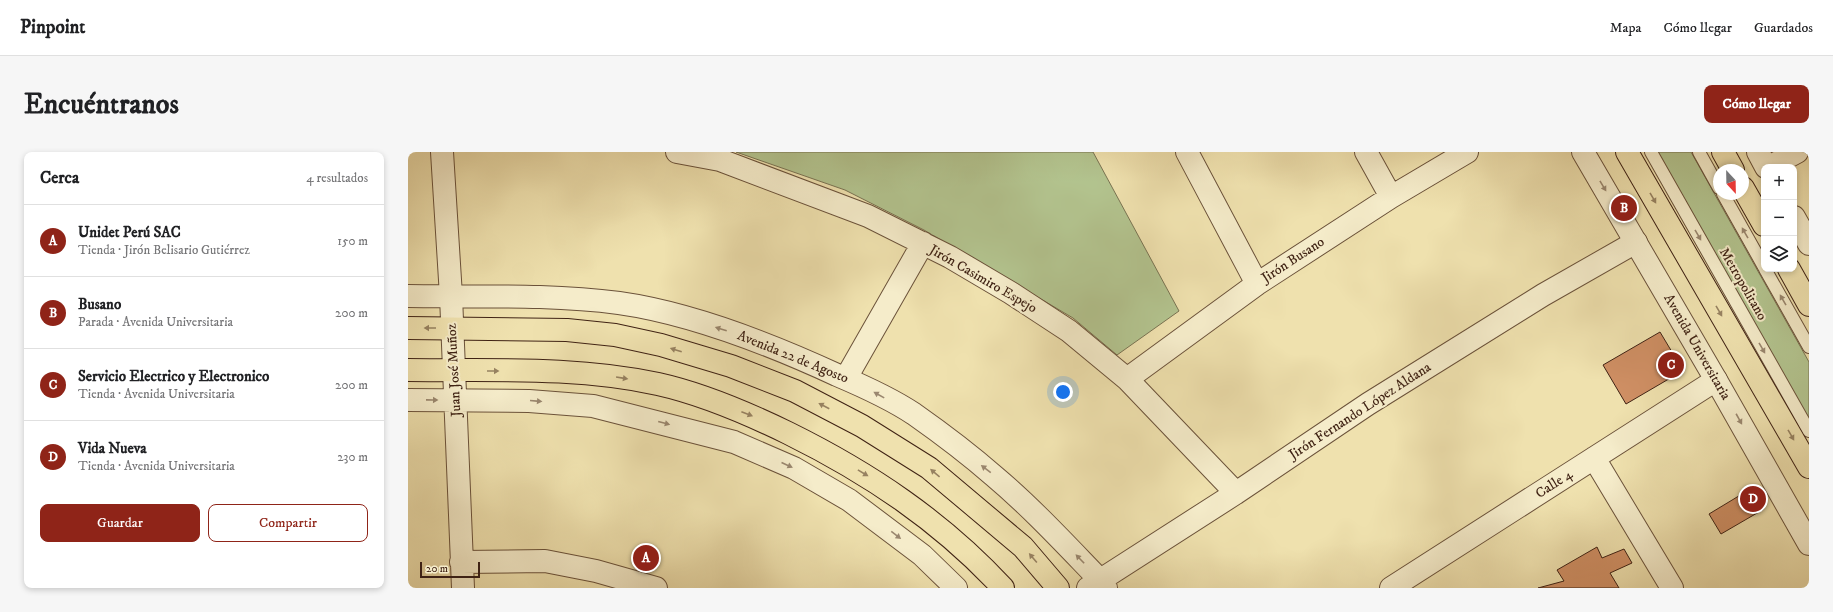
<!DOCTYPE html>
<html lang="es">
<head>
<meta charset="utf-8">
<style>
	body { margin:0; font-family:"IM FELL DW Pica",serif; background:#f6f6f6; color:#202124 }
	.controls { position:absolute; right:12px; top:12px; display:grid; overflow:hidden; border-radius:8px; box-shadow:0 2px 6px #0003 }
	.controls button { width:36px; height:36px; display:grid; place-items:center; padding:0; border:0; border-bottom:1px solid #e0e0e0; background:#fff; color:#202124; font:20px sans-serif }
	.compass { position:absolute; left:1305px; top:12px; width:36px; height:36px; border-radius:50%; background:#fff; box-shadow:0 2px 6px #0003; rotate:158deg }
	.scale { position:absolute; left:12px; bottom:10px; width:60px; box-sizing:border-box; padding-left:4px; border:2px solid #3f2214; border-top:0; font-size:11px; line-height:14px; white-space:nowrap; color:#3f2214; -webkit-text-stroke:3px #f5ecca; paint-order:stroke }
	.you { position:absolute; left:655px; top:240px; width:14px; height:14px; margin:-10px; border:3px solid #fff; border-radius:50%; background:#1a73e8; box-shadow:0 0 0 6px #1a73e833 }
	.badge { display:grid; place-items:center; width:26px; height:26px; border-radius:50%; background:#8f2418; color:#fff; font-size:13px; font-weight:700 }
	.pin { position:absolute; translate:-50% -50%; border:2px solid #fff; box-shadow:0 1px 4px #0006 }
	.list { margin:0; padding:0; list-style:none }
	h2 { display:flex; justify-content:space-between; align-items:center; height:52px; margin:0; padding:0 16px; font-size:17px }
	h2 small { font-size:13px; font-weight:400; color:#757577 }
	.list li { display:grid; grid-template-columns:26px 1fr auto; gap:12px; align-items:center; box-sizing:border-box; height:72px; padding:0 16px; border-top:1px solid #e0e0e0 }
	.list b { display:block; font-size:15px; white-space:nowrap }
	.list p { margin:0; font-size:13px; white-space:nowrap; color:#757577 }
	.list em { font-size:13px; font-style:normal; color:#757577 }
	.actions { display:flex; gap:8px; padding:12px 16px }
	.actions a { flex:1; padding:9px 0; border:1px solid #8f2418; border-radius:8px; text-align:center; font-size:14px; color:#8f2418 }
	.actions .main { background:#8f2418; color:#fff }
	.icon { flex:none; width:22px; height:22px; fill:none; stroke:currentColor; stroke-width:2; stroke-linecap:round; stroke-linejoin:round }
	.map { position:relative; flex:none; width:1401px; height:436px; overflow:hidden; border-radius:8px }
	header { display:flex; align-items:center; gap:24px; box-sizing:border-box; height:56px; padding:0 20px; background:#fff; border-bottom:1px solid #e0e0e0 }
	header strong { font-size:19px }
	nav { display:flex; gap:22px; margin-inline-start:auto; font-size:14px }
	.intro { display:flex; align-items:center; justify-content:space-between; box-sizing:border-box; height:96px; padding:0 24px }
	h1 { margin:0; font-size:28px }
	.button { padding:10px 18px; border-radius:8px; background:#8f2418; color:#fff; font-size:14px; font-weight:700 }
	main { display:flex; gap:24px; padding:0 24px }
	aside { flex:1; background:#fff; border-radius:8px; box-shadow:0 2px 6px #0003 }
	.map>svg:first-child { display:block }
	.green { fill:#b3c48f; stroke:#797352 }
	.building { fill:#cf8f64; stroke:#3f2214 }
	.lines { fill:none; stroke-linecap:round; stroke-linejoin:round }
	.service-casing { stroke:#6b523a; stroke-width:14 }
	.minor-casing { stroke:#6b523a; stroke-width:24 }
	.tertiary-casing { stroke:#6b523a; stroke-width:24 }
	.primary-casing { stroke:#3f2214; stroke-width:24 }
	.service { stroke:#f5ecca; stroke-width:12 }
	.minor { stroke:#f5ecca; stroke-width:22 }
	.tertiary { stroke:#f5ecca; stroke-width:22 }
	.primary { stroke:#efe1ae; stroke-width:22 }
	.oneway { fill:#9a876f }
	.oneway2 { fill:#978261 }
	.labels { text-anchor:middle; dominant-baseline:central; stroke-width:4; stroke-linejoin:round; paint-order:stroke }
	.street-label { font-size:14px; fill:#3f2214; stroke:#f5ecca }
</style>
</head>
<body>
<header>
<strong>Pinpoint</strong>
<nav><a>Mapa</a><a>Cómo llegar</a><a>Guardados</a></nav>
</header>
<div class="intro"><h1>Encuéntranos</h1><a class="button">Cómo llegar</a></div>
<main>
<aside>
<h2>Cerca<small>4 resultados</small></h2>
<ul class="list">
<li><span class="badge">A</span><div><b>Unidet Perú SAC</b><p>Tienda · Jirón Belisario Gutiérrez</p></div><em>150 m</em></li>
<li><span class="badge">B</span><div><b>Busano</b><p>Parada · Avenida Universitaria</p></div><em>200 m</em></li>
<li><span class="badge">C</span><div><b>Servicio Electrico y Electronico</b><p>Tienda · Avenida Universitaria</p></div><em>200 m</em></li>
<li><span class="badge">D</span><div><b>Vida Nueva</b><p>Tienda · Avenida Universitaria</p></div><em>230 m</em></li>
</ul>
<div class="actions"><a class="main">Guardar</a><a>Compartir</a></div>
</aside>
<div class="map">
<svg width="1401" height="436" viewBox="0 0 1401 436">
	<rect width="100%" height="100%" fill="#efe1ae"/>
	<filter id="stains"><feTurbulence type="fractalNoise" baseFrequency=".005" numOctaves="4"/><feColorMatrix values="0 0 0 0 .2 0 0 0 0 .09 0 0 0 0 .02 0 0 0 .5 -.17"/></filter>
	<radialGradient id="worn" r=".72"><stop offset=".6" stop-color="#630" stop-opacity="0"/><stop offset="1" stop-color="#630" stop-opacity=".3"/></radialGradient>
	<path class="green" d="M328,0H685L771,159L709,203L665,166L516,78L437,38Z
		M1249,0H1283L1401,210V271Z"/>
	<path class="building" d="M1252,180L1273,215L1271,221L1218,252L1195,213Z
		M1344,336L1356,357L1313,382L1301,362Z
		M1189,395L1194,406L1216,397L1224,411L1202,421L1211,436H1130L1156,429L1149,418Z"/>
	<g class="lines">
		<g class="service-casing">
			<path id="service" d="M1243,0L1401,279
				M1291,0L1311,36
				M1315,42L1356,115
				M1357,117L1401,195"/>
		</g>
		<g class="minor-casing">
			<path id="minor" d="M34,0L43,144L55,436
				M269,0L312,8L460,64L542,105L603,141L661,179L719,227L828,341
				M779,0L849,132
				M958,0L983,45
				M1361,15L1389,0
				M0,144C70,145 141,142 211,151C282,161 364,193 429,223C455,234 482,246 506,262C533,281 562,303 586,324C624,356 658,393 692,428L698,436
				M438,226L515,91
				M719,227L849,132L983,45L1059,0
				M0,248L121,249L185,254L326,290L386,316L441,348L514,403L548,436
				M1186,306L1264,436
				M53,410L137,409L188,419L248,436
				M680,436L828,341L960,252L1135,143L1228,90
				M983,436L1308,228"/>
		</g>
		<g class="tertiary-casing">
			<path id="tertiary" d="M1175,0L1308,228L1401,392
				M1350,0L1358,15
				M1386,65L1401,92"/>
		</g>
		<g class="primary-casing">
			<path id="primary" d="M1219,0L1401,315
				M1315,0L1325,18
				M1335,36L1356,73
				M1381,117L1401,153
				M0,176L159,178L207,183L253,193L323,214L387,239L454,274L521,316L615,395L650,436
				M0,218C83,219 168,214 250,232C295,242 339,261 380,281C461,321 533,369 595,436"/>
		</g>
		<use href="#service" class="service"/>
		<use href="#minor" class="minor"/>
		<use href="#tertiary" class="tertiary"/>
		<use href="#primary" class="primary"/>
	</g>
	<defs><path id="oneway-solid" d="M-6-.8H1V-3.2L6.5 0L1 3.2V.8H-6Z"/></defs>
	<g class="oneway">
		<use href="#oneway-solid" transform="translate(1195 34) rotate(59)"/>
		<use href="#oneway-solid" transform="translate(1337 81) rotate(-120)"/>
		<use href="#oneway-solid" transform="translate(1290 83) rotate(60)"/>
		<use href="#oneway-solid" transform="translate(1375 148) rotate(-120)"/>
		<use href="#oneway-solid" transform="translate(313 177) rotate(-163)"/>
		<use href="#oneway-solid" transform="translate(1354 196) rotate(60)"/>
		<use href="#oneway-solid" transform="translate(471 243) rotate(-151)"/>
		<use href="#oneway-solid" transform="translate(24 248) rotate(1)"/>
		<use href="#oneway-solid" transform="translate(128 249) rotate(5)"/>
		<use href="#oneway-solid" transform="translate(1331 267) rotate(61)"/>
		<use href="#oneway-solid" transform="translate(256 271) rotate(15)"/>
		<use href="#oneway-solid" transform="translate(379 313) rotate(24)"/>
		<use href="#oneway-solid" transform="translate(578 317) rotate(-143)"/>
		<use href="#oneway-solid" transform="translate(488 383) rotate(38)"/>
		<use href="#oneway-solid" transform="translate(672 407) rotate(-134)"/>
	</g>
	<g class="oneway2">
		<use href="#oneway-solid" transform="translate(1245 46) rotate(60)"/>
		<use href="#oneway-solid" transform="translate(1311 159) rotate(60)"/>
		<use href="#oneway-solid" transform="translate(22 176) rotate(-180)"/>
		<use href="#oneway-solid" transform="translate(268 198) rotate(-163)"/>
		<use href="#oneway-solid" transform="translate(85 219)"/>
		<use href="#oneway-solid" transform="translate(214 226) rotate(9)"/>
		<use href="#oneway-solid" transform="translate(416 254) rotate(-152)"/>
		<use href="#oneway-solid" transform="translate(339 262) rotate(21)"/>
		<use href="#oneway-solid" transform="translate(1383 283) rotate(60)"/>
		<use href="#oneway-solid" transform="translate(455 321) rotate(31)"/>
		<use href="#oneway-solid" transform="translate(527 321) rotate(-140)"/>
		<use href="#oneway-solid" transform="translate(625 406) rotate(-130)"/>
	</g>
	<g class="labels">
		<g class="street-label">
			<text transform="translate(885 108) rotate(-33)">Jirón Busano</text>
			<text transform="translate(575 127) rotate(30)">Jirón Casimiro Espejo</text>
			<text transform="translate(1335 132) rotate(60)">Metropolitano</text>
			<text transform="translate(1289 195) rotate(60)">Avenida Universitaria</text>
			<text transform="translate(385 205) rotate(22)">Avenida 22 de Agosto</text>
			<text transform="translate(46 218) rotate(-93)">Juan José Muñoz</text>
			<text transform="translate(952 259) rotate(-33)">Jirón Fernando López Aldana</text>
			<text transform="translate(1146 332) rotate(-33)">Calle 4</text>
		</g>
	</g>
	<rect width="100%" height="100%" filter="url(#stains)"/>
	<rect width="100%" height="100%" fill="url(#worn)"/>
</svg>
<div class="controls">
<button>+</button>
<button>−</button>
<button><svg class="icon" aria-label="layers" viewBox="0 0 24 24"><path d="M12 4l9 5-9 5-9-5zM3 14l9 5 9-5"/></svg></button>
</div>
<svg class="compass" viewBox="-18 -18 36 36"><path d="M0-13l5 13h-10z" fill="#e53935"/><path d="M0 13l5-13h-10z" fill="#757577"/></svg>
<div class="scale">20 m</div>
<div class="you"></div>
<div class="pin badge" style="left:238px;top:406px">A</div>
<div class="pin badge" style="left:1216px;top:56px">B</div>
<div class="pin badge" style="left:1263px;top:213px">C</div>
<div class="pin badge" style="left:1345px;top:347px">D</div>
</div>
</main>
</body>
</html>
